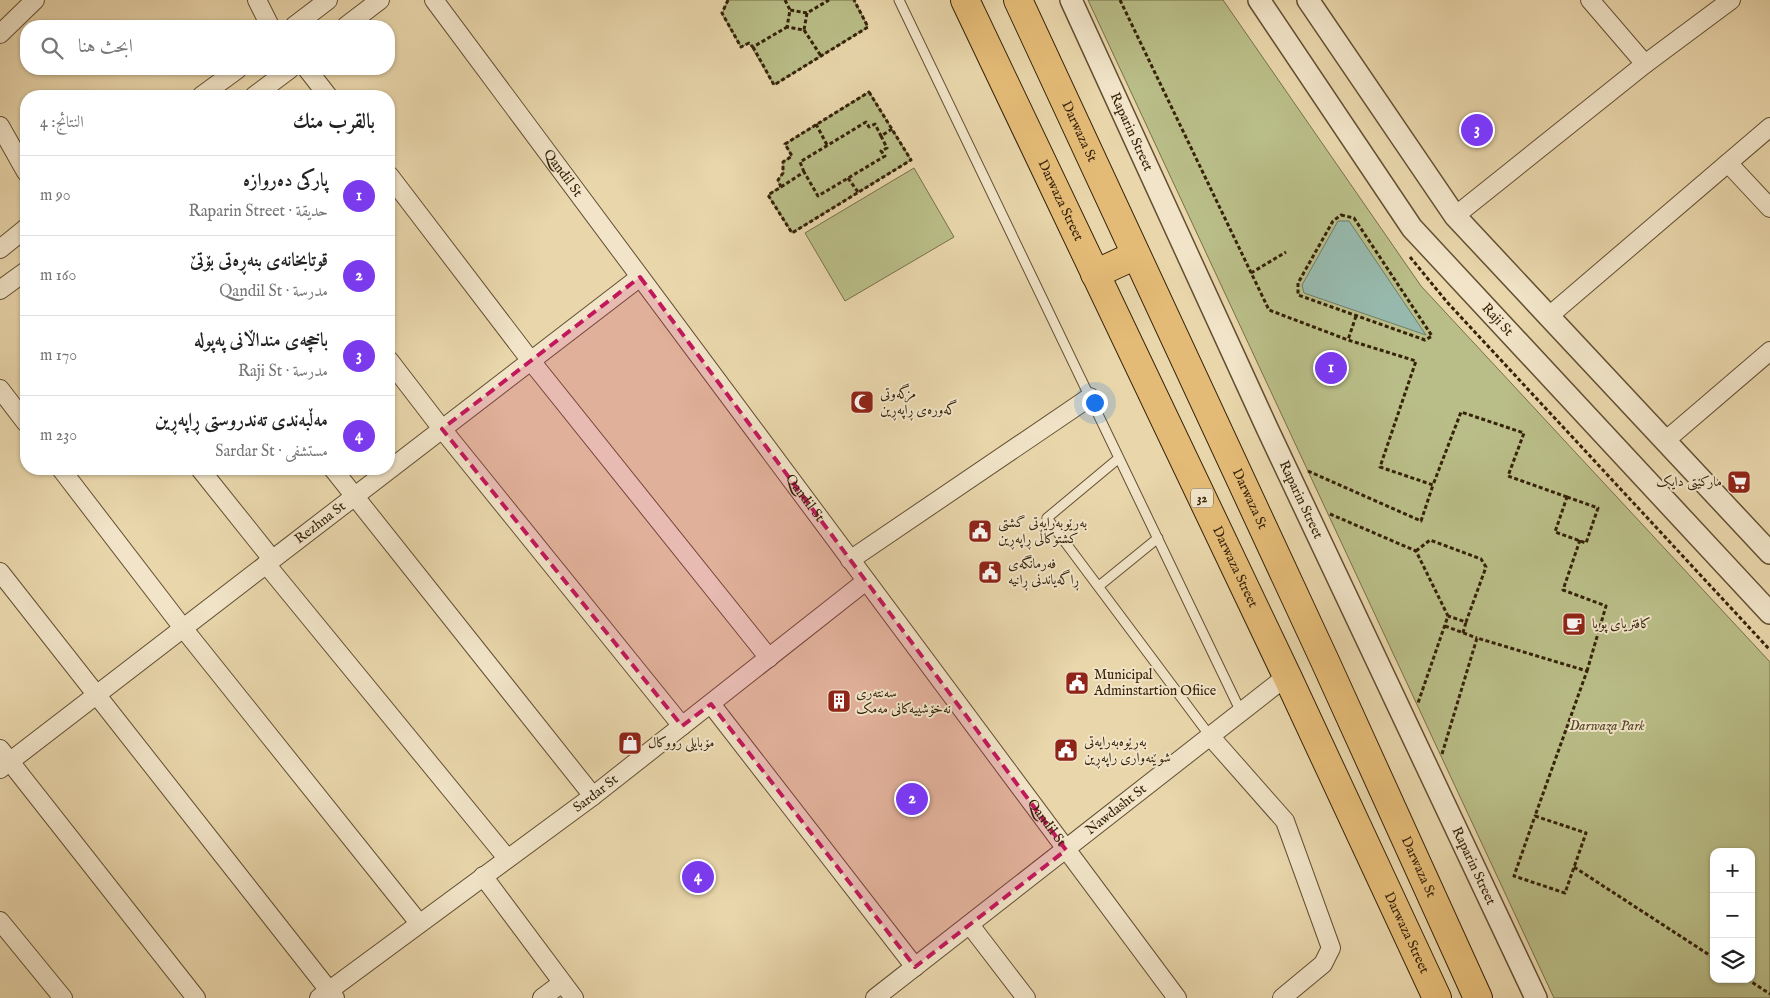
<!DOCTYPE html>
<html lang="ar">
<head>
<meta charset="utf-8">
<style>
	body { margin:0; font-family:"IM FELL English",Amiri,serif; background:#f6f6f6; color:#222; direction:rtl }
	.controls { position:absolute; right:15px; bottom:15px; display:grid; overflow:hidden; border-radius:10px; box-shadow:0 1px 4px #0004 }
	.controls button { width:45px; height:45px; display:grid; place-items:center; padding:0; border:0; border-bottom:1px solid #e0e0e0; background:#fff; color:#222; font:25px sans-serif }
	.you { position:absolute; left:1094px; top:402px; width:18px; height:18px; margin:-12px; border:4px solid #fff; border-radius:50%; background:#1a73e8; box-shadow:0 0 0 8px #1a73e833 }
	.badge { display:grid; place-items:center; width:32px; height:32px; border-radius:50%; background:#7c3aed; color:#fff; font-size:16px; font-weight:700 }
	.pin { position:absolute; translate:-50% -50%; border:2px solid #fff; box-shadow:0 1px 5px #0006 }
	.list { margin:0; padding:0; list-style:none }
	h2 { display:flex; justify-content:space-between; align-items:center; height:65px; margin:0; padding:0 20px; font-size:21px }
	h2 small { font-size:16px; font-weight:400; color:#767676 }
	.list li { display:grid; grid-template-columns:32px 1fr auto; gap:15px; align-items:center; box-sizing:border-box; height:80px; padding:0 20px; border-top:1px solid #e0e0e0 }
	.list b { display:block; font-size:19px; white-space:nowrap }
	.list p { margin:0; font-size:16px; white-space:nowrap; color:#767676 }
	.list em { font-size:16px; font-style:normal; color:#767676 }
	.icon { flex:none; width:28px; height:28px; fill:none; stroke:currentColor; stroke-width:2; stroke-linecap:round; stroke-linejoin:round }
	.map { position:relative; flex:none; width:1770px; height:998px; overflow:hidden; direction:ltr }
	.search { position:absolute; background:#fff; box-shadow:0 1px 4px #0004; left:20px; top:20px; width:375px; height:55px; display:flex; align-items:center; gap:12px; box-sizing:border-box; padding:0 18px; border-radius:20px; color:#767676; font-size:19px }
	.panel { position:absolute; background:#fff; box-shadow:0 1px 4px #0004; left:20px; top:90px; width:375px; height:385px; border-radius:20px; direction:rtl }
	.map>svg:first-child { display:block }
	.green { fill:#b9bd87; stroke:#787048; fill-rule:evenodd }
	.water { fill:#97b9ad; stroke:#707d6b }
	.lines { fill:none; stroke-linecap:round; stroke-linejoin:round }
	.service-casing { stroke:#634f32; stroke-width:11 }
	.minor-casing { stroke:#634f32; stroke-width:20 }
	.tertiary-casing { stroke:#634f32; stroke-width:24 }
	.trunk-casing { stroke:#362209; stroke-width:30 }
	.path { stroke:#362209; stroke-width:3; stroke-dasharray:4 2.5; stroke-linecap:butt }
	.service { stroke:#f1e4c8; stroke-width:9 }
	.minor { stroke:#f1e4c8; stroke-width:18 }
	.tertiary { stroke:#f1e4c8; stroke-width:21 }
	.trunk { stroke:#e4bb76; stroke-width:28 }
	.marked { fill:#c2185b; fill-opacity:0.2; stroke:#c2185b; stroke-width:4; stroke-dasharray:10 6; stroke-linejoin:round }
	.labels { text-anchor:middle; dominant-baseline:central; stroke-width:4; stroke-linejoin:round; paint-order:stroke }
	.shield { fill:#f1e4c8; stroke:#6e5c42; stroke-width:1 }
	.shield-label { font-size:12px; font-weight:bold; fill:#362209 }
	.street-label { font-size:14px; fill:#362209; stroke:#f1e4c8 }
	.poi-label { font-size:14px; fill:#362209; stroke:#f1e4c8; text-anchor:start }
	.park-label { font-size:14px; font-style:italic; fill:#574928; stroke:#f1e4c8 }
</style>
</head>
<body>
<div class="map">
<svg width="1770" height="998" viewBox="0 0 1770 998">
	<rect width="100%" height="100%" fill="#e9d6ab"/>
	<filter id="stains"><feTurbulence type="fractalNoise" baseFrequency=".004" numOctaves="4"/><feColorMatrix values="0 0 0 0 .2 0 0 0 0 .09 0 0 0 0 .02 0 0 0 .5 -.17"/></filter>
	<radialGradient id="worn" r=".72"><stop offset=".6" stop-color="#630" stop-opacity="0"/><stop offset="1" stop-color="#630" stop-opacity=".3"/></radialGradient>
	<path class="green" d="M728,0H854L868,27L774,85L749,43L741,47L722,14Z
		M1088,0H1223L1421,286L1770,662V998H1554ZM1714,852H1751V979H1714Z
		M869,92L911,160L792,233L768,195L780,187L778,180L783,173V162L792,156L785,144Z
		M914,168L954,237L845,301L805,233Z"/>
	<path class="water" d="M1338,221H1349L1426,335L1304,293L1302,285Z"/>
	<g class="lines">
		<g class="service-casing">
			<path id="service" d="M899,0L1241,712
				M1119,458L1047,518L1210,736
				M1099,586L1158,538"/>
		</g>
		<g class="minor-casing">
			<g id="minor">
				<path d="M257,0L270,26"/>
				<path id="s1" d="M434,0L1177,998"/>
				<path d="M1590,0L1645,64"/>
				<path d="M294,26L328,0"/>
				<path d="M346,26L380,0"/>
				<path d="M0,34L35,0"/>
				<path d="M307,69L328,96"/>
				<path d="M201,96L238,69"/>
				<path d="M254,96L290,69"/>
				<path d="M0,126L26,172"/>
				<path d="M1728,163L1770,208"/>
				<path d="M389,175L531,361L769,658"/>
				<path d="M1455,216L1645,64L1731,0"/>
				<path d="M0,249L26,228"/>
				<path d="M0,290L26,271"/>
				<path d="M1549,316L1770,127"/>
				<path d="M389,360L442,429L682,726"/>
				<path d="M0,389L26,423"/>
				<path d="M1665,441L1770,351"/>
				<path d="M61,469L183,628L419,923"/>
				<path d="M200,469L272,559"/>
				<path d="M333,469L593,796"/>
				<path d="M850,560L1090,397"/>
				<path d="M266,564L507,858"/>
				<path d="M0,572L335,998"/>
				<path d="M711,704L915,967"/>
				<path d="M1210,736L1285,821L1331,948L1323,964L1282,998"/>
				<path d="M0,749L196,998"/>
				<path id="s2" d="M0,769L640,277"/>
				<path d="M483,876L574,998"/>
				<path d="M0,921L63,998"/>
				<path d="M970,925L1026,998"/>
				<path id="s3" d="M319,998L593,796L866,581"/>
				<path d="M542,998L562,983"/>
				<path id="s4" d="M875,998L1287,676"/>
			</g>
		</g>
		<g class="tertiary-casing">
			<g id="tertiary">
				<path id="s5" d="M1071,0L1267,428L1536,998"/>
				<path id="s6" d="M1259,0L1412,228L1770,613"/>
				<path d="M1308,0L1455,216L1770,553"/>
			</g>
		</g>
		<g class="trunk-casing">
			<g id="trunk">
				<path id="s7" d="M965,0L1287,676L1437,998"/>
				<path id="s8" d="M1018,0L1324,659L1478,998"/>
				<path d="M1095,274L1136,255"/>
			</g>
		</g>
		<path class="path" d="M728,0L722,13L741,47L749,43L753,47L787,27
			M785,0L790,10
			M1120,0L1269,310L1348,340
			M807,13L804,30L787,27L790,10L807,13L829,0
			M804,30L821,56
			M753,47L774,85L868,27L854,0
			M869,92L911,160L792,233L768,195L781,187L778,180L783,173V162L792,156L785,144Z
			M816,124L827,145
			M804,172L800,162L866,122L869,127L875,124L881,136
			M848,178L858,192
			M781,187L804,172L818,196L885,156L881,151L887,148L881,136L892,129
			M1341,215L1354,218L1432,336L1425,340L1298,295V283L1333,221Z
			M1410,257L1447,302L1770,650
			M1251,273L1286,252
			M1356,316L1348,340L1416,361L1380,467L1433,485L1461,412L1524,433L1508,476L1567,497
			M1308,471L1421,521L1433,485
			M1567,497L1598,508L1586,543L1555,532Z
			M1330,514L1416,551L1448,616L1418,703
			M1580,540L1563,590L1606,606L1587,671
			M1416,551L1430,540L1481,559L1486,567L1466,622L1448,616
			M1445,626L1477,638
			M1463,633L1466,622
			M1442,754L1477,638L1587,671L1535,816
			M1535,816L1586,833L1565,893L1514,876Z
			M1574,867L1714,958
			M1747,979L1770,994"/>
		<use href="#service" class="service"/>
		<use href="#minor" class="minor"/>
		<use href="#tertiary" class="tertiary"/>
		<use href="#trunk" class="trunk"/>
	</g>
	<path class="marked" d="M640,277L1066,850L915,967L711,704L682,726L442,429Z"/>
	<defs>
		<g id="mosque-square" transform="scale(1.25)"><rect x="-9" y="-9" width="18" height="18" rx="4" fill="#8f2418" stroke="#f1e4c8"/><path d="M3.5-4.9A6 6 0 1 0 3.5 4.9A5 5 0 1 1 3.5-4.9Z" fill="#fff"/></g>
		<g id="supermarket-square" transform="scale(1.25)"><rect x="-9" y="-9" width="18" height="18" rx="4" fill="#8f2418" stroke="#f1e4c8"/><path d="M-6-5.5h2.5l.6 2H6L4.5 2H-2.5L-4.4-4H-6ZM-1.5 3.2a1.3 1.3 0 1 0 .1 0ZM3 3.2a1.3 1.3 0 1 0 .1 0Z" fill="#fff"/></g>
		<g id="civic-square" transform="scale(1.25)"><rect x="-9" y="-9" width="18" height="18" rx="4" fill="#8f2418" stroke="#f1e4c8"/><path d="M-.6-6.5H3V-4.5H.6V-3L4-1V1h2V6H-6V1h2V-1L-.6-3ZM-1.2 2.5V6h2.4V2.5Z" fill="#fff"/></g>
		<g id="cafe-square" transform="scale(1.25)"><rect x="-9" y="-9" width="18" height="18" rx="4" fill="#8f2418" stroke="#f1e4c8"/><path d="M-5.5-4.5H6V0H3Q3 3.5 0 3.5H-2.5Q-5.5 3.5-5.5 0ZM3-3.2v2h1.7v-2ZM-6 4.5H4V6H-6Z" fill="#fff"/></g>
		<g id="building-square" transform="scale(1.25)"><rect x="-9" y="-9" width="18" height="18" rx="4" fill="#8f2418" stroke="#f1e4c8"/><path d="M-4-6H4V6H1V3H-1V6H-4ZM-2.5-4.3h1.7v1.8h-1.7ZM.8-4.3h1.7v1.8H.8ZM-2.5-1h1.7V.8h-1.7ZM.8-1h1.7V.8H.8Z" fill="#fff"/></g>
		<g id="shop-square" transform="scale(1.25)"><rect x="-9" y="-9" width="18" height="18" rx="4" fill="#8f2418" stroke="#f1e4c8"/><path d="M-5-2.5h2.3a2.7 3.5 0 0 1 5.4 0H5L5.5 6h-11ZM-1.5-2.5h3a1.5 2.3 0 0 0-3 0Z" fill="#fff"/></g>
	</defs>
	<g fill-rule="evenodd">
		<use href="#mosque-square" x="862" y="402"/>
		<use href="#supermarket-square" x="1739" y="482"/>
		<use href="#civic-square" x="980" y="531"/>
		<use href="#civic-square" x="990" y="572"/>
		<use href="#cafe-square" x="1574" y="624"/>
		<use href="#civic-square" x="1077" y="683"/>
		<use href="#building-square" x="839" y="701"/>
		<use href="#shop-square" x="630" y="743"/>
		<use href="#civic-square" x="1066" y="750"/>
	</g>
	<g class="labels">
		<rect class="shield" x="1191" y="488.5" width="22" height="19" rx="4"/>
		<g class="shield-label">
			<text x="1202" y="498">32</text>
		</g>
		<g class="street-label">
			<text stroke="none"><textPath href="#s8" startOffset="145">Darwaza St</textPath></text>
			<text stroke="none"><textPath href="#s5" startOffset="145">Raparin Street</textPath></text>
			<text stroke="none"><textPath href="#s1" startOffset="216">Qandil St</textPath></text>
			<text stroke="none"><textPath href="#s7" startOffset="222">Darwaza Street</textPath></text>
			<text stroke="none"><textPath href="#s6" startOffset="400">Raji St</textPath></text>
			<text stroke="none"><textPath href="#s8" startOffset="550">Darwaza St</textPath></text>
			<text stroke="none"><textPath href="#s1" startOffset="621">Qandil St</textPath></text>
			<text stroke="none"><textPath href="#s5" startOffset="550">Raparin Street</textPath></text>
			<text stroke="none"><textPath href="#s2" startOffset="404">Rezhna St</textPath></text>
			<text stroke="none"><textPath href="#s7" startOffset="628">Darwaza Street</textPath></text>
			<text stroke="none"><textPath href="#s3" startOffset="344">Sardar St</textPath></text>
			<text stroke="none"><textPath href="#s4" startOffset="306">Nawdasht St</textPath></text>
			<text stroke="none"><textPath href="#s1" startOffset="1026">Qandil St</textPath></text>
			<text stroke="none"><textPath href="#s8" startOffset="955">Darwaza St</textPath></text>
			<text stroke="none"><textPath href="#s5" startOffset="955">Raparin Street</textPath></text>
			<text stroke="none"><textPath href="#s7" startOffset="1032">Darwaza Street</textPath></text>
		</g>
		<g class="poi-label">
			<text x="880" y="394">مزگەوتی<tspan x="880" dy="16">گەورەی ڕاپەڕین</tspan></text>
			<text x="1722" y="482" text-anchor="end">مارکێتی دایک</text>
			<text x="998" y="523">بەڕێوبەرایەتی گشتی<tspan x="998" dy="16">کشتوکاڵی ڕاپەڕین</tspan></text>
			<text x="1008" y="564">فەرمانگەی<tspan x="1008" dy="16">ڕاگەیاندنی ڕانیە</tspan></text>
			<text x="1592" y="624">کافتریای پویا</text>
			<text x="1094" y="675">Municipal<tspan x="1094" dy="16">Adminstartion Ofiice</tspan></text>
			<text x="856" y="693">سەنتەری<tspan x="856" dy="16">نەخۆشییەکانی مەمک</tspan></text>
			<text x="1084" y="742">بەڕێوەبەرایەتی<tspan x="1084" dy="16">شوێنەواری راپەڕین</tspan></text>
			<text x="648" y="743">مۆبایلی رووکال</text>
		</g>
		<g class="park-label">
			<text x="1607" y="726">Darwaza Park</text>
		</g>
	</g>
	<rect width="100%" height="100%" filter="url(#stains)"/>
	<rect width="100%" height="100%" fill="url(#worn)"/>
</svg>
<div class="controls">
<button>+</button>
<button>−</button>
<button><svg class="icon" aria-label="layers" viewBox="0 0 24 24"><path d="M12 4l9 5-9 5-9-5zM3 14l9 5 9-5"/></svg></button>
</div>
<div class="you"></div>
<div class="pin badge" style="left:1331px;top:368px">1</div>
<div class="pin badge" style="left:912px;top:799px">2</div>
<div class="pin badge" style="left:1477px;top:130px">3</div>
<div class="pin badge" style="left:698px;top:877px">4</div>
<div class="search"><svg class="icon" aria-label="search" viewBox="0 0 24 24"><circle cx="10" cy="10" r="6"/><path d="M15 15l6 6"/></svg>ابحث هنا</div>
<section class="panel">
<h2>بالقرب منك<small>النتائج: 4</small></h2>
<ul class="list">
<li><span class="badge">1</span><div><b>پارکی دەروازە</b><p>حديقة · Raparin Street</p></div><em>90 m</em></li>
<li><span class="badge">2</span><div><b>قوتابخانەی بنەڕەتی بۆتێ</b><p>مدرسة · Qandil St</p></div><em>160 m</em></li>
<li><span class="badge">3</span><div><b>باخچەی منداڵانی پەپولە</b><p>مدرسة · Raji St</p></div><em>170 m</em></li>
<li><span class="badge">4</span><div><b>مەڵبەندی تەندروستی ڕاپەڕین</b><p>مستشفى · Sardar St</p></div><em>230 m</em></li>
</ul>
</section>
</div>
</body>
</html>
